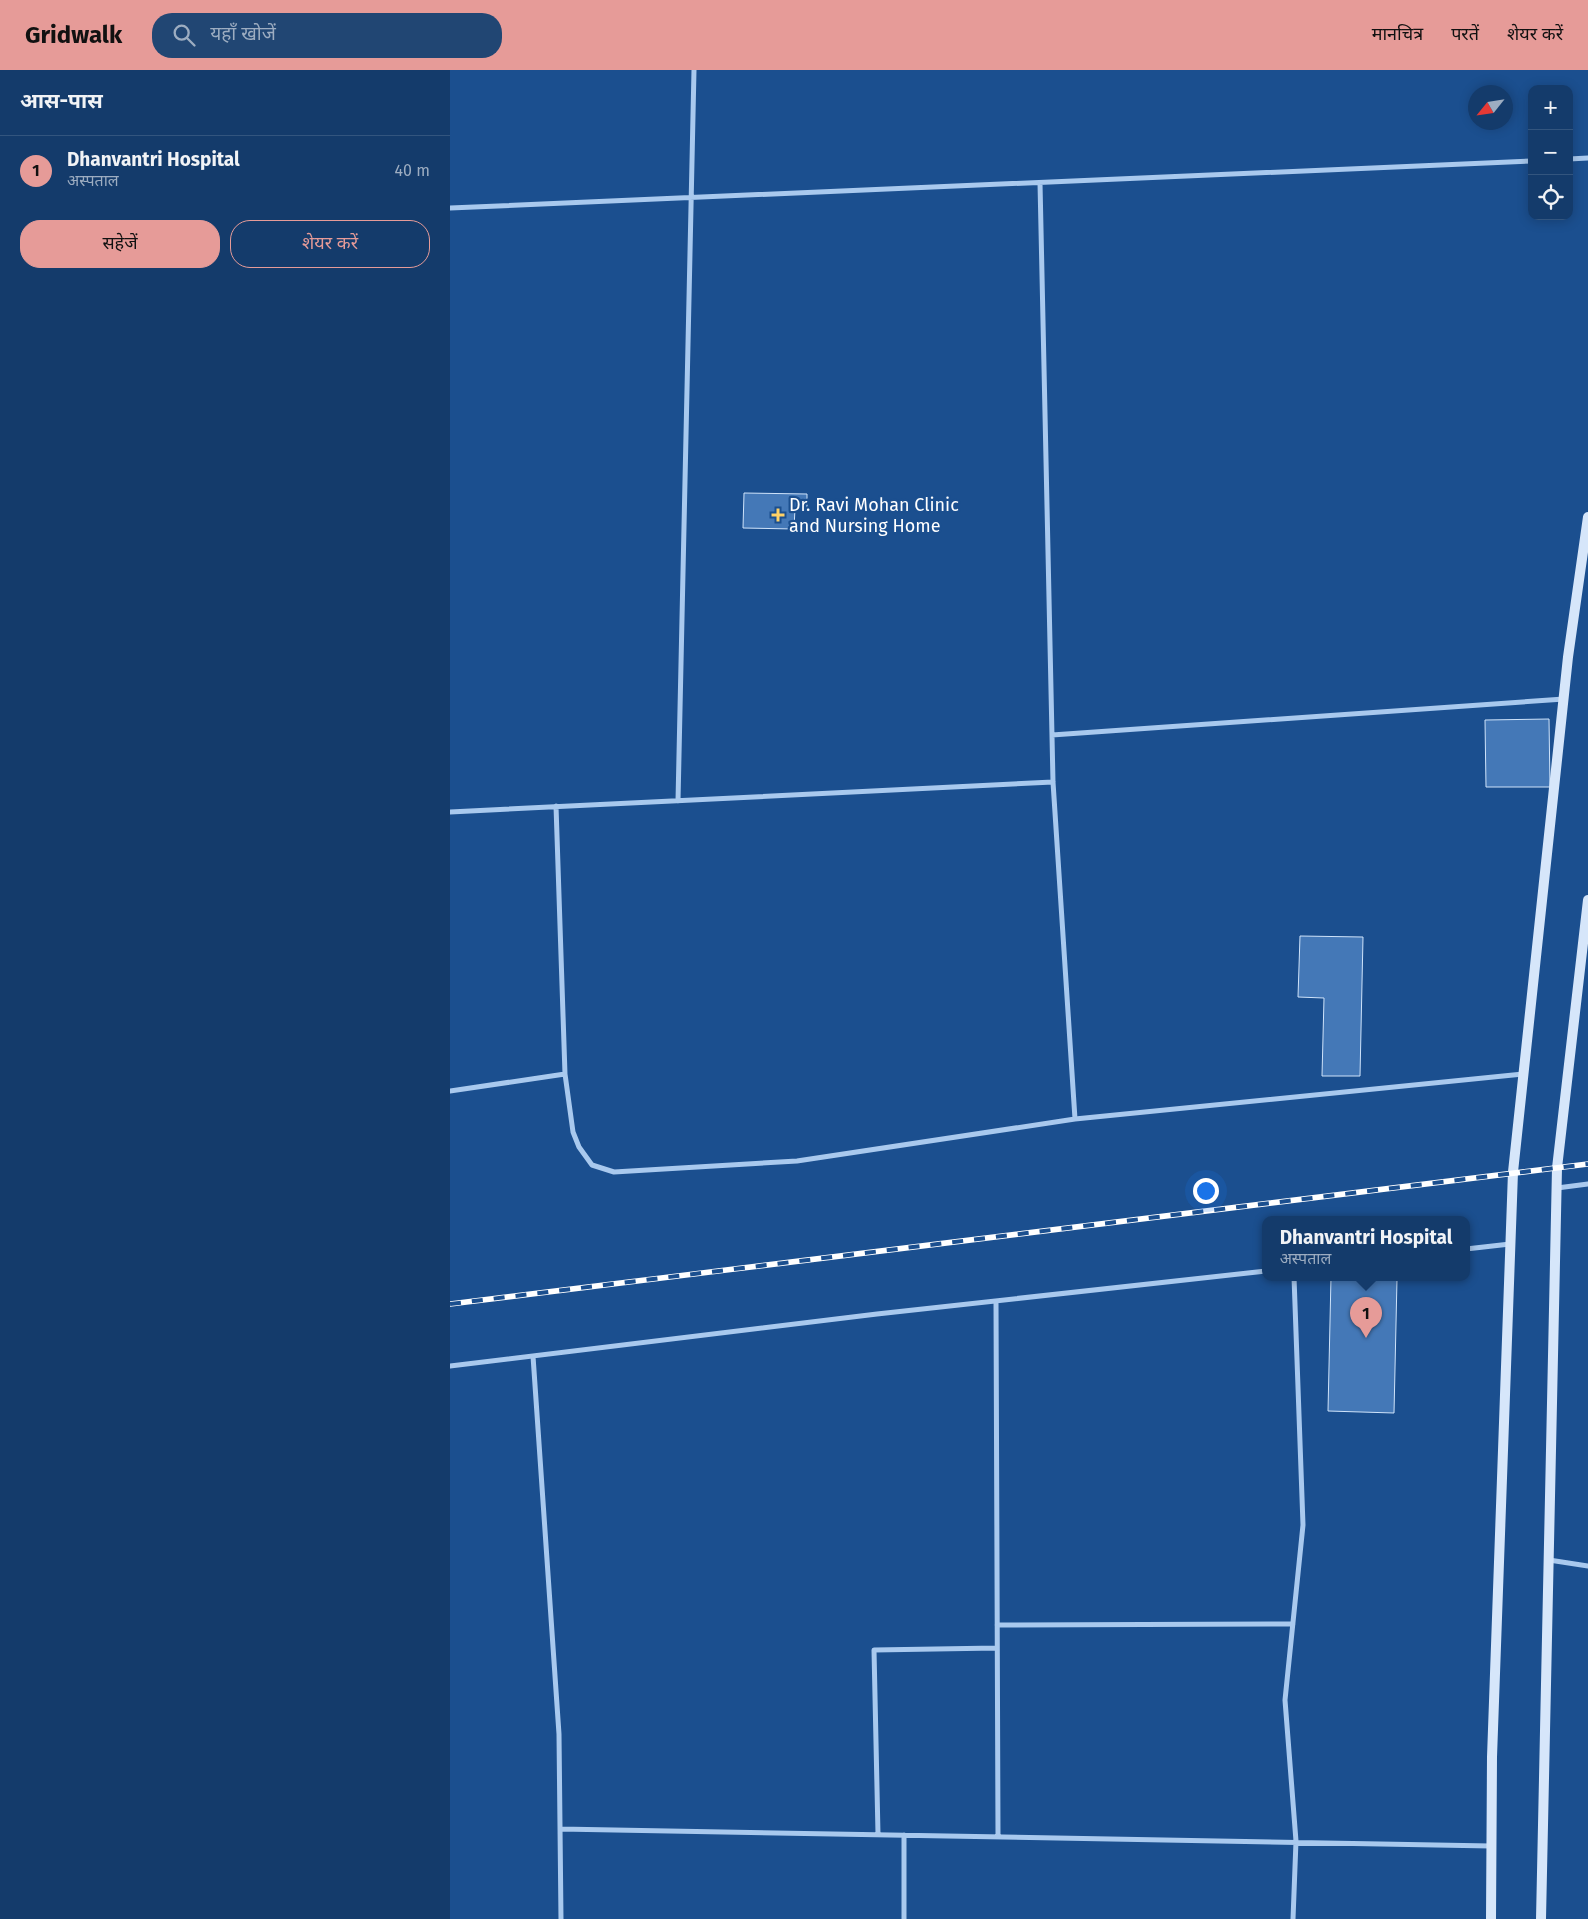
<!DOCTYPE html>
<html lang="hi">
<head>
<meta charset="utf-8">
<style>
	body { margin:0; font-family:"Fira Sans","Noto Sans Devanagari",sans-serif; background:#214673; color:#f1f3f6 }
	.controls { position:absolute; right:15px; top:15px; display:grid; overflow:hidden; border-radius:10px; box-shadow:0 2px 12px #0003 }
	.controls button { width:45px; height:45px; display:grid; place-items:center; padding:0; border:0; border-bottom:1px solid #33557e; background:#143b6b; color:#f1f3f6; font:25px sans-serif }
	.compass { position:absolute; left:1018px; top:15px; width:45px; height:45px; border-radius:50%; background:#143b6b; box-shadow:0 2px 12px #0003; rotate:240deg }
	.you { position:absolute; left:755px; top:1120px; width:18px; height:18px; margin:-12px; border:4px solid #fff; border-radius:50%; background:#1a73e8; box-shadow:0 0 0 8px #1a73e833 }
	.badge { display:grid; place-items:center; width:32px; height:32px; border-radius:50%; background:#e69b98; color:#111; font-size:16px; font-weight:700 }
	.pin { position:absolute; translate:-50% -41px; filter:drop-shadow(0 1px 2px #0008) }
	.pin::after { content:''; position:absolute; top:26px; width:18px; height:15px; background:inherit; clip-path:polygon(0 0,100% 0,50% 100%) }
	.popup { position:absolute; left:812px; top:1146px; width:208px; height:65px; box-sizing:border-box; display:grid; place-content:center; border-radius:10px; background:#143b6b; filter:drop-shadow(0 1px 4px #0005); font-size:16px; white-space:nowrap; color:#9dadc1 }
	.popup b { font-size:19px; color:#f1f3f6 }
	.popup::after { content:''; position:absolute; left:50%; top:100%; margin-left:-10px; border:10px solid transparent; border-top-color:#143b6b }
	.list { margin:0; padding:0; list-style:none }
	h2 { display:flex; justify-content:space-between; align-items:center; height:65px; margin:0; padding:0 20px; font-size:21px }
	h2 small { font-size:16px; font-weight:400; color:#9dadc1 }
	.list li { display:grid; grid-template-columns:32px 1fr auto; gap:15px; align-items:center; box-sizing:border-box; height:70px; padding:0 20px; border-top:1px solid #33557e }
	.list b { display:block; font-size:19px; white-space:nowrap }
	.list p { margin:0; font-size:16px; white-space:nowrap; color:#9dadc1 }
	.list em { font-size:16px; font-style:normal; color:#9dadc1 }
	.actions { display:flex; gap:10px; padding:15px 20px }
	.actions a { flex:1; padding:11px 0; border:1px solid #e69b98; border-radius:20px; text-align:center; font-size:18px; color:#e69b98 }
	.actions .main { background:#e69b98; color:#111 }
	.icon { flex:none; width:28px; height:28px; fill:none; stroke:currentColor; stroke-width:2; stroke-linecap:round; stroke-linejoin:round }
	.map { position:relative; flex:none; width:1138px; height:1849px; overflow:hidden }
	header { display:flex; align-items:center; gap:30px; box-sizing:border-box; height:70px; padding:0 25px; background:#e69b98; color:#111 }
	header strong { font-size:24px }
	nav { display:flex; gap:28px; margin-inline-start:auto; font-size:18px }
	.search { width:350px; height:45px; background:#214673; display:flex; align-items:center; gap:12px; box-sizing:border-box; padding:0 18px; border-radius:20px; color:#9dadc1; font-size:19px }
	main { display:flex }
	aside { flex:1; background:#143b6b }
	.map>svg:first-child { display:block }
	.building { fill:#4478b7; stroke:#cfe3fa }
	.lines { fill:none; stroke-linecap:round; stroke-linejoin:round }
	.street { stroke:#a9c9ee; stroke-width:5 }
	.secondary { stroke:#d6e6fa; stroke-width:10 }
	.rail-casing { stroke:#fff; stroke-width:5.5 }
	.rail { stroke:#1b4f8f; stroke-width:4; stroke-dasharray:11; stroke-linecap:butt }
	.poi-dot { fill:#ffd166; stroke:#1b4f8f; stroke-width:2 }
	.labels { text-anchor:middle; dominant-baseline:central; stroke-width:4.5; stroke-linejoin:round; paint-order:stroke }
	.poi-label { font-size:18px; fill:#fff; stroke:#1b4f8f; text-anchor:start }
</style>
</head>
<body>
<header>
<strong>Gridwalk</strong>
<div class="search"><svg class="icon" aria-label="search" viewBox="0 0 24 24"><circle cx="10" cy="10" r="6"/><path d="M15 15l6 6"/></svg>यहाँ खोजें</div>
<nav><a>मानचित्र</a><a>परतें</a><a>शेयर करें</a></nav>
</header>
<main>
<aside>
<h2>आस-पास<small></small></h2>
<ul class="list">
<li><span class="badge">1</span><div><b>Dhanvantri Hospital</b><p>अस्पताल</p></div><em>40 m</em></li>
</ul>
<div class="actions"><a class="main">सहेजें</a><a>शेयर करें</a></div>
</aside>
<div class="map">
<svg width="1138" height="1849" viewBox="0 0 1138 1849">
	<rect width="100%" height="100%" fill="#1b4f8f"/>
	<path class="building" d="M294,423L357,424V438H345L344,459L293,458Z
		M1099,649L1100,717H1036L1035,650Z
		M850,866L913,867L910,1006H872L874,928L848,927Z
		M881,1207L947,1209L944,1343L878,1341Z"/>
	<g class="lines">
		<path class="street" d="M1119,89L1138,88
			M590,113L603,712L625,1049
			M0,138L1082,91
			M602,665L1114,629
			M228,731L244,0
			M106,736L115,1004L123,1062L129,1077L142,1095L164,1102L347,1091L625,1049L1073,1004
			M0,742L603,712
			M0,1021L115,1004
			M1107,1118L1138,1114
			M1016,1179L1060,1174
			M546,1231L548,1766
			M83,1286L109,1664L111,1849
			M0,1296L427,1244L816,1201
			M1099,1490L1138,1496
			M547,1555L843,1554
			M110,1759L1041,1776
			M428,1764L424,1580L547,1578
			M454,1849V1765
			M843,1849L846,1771L835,1630L853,1455L844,1207"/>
		<path class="secondary" d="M1041,1849L1042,1687L1063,1102L1118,587L1138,447
			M1091,1849L1107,1098L1138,830"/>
		<g class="rail-casing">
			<path id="rail" d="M0,1234L1138,1094"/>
		</g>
		<use href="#rail" class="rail"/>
	</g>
	<path class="poi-dot" d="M325.5 437.5h5v5h5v5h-5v5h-5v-5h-5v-5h5z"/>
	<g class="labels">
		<g class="poi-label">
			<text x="339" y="435">Dr. Ravi Mohan Clinic<tspan x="339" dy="21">and Nursing Home</tspan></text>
		</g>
	</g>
</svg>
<div class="controls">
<button>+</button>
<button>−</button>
<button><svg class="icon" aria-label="locate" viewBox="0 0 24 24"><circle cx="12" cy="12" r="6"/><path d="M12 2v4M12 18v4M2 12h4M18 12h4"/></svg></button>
</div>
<svg class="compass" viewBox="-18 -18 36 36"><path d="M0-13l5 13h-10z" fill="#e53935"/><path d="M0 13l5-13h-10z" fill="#9dadc1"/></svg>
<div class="you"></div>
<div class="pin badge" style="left:916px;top:1268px">1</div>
<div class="popup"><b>Dhanvantri Hospital</b>अस्पताल</div>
</div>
</main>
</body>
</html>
